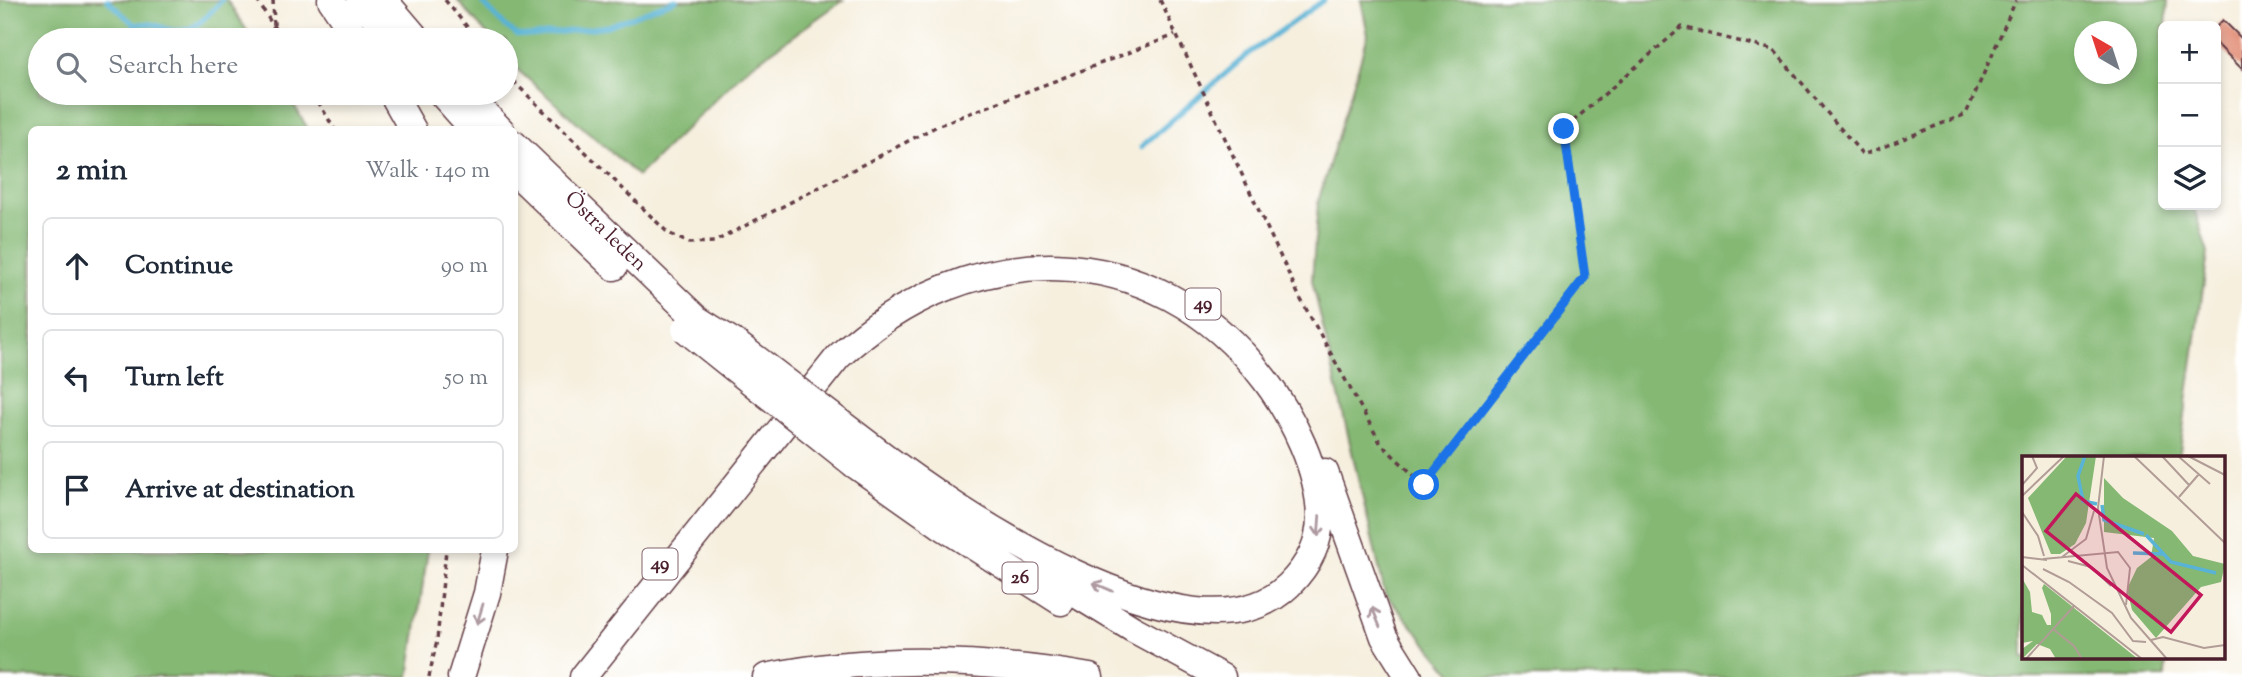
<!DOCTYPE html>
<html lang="en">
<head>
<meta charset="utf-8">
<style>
	body { margin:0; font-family:"Sorts Mill Goudy",serif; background:#f2f2f3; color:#1f2937 }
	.controls { position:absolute; right:21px; top:21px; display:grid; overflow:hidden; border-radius:10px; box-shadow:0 4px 10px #0003 }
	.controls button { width:63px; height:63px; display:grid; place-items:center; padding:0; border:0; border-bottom:2px solid #e0e1e3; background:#fff; color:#1f2937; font:35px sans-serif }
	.compass { position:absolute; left:2074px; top:21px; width:63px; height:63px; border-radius:50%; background:#fff; box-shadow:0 4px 10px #0003; rotate:321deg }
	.stop { position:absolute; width:21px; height:21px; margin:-16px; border:5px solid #1a73e8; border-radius:50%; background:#fff }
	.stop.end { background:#1a73e8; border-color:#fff; box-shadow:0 2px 7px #0008 }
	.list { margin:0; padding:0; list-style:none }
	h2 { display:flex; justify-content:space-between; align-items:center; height:91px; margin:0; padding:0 28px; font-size:30px }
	h2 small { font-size:23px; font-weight:400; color:#747a83 }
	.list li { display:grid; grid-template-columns:46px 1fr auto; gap:21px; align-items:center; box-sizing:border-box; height:98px; margin:0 14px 14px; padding:0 14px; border:2px solid #e0e1e3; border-radius:10px }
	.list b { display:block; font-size:26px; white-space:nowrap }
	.list em { font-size:23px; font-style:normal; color:#747a83 }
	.icon { flex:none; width:38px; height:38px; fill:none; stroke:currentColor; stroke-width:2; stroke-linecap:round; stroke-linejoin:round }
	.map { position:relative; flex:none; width:2242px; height:677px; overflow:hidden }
	.search { position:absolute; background:#fff; box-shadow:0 4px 10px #0003; left:28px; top:28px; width:490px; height:77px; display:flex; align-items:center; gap:18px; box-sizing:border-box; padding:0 24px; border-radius:38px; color:#747a83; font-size:26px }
	.panel { position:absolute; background:#fff; box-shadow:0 4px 10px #0003; left:28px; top:126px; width:490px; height:427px; border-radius:10px }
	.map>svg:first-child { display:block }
	.forest { fill:#84b873; stroke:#676c4f; stroke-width:2; fill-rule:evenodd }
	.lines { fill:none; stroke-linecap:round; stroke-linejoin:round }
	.stream { stroke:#58b3d6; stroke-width:5 }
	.building { fill:#e18c75 }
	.trunk-casing { stroke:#643e46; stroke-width:29 }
	.path { stroke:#643e46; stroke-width:3.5; stroke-dasharray:5 5; stroke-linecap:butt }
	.trunk { stroke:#fff; stroke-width:26 }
	.trunk-bridge-casing { stroke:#643e46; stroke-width:29; stroke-linecap:butt }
	.trunk-bridge { stroke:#fff; stroke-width:26 }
	.oneway { stroke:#ae9aa0 }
	.route { stroke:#1a73e8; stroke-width:9 }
	.labels { text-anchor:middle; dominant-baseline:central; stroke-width:5; stroke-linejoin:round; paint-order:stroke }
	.shield { fill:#fff; stroke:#80626b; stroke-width:2 }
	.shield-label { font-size:19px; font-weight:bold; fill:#4a1f2b }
	.street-label { font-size:21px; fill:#4a1f2b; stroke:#fff }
	.inset-river { fill:none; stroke:#58b3d6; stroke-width:3.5 }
	.inset-road { fill:none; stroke:#b19c96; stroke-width:2 }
	.view { fill:#c2185b; fill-opacity:0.15; stroke:#c2185b; stroke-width:3.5 }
	.inset-edge { fill:none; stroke:#4a1f2b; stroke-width:3.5 }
</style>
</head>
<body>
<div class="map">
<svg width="2242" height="677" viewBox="0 0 2242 677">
	<rect width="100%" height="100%" fill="#fff"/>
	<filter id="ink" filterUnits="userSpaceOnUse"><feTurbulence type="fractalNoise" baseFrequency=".0143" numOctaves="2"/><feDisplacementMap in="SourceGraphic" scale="14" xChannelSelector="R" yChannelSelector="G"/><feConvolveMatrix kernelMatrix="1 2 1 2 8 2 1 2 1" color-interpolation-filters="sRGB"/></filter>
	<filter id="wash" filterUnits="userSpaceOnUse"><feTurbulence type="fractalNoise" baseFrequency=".00686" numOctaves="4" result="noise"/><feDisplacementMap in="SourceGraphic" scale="28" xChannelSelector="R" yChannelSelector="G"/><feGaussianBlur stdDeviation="1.57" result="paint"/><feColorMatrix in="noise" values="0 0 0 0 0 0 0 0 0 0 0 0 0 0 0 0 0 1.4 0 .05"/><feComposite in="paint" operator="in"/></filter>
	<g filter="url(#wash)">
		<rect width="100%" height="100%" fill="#f6efde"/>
		<path class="forest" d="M0,0H227L253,40H40V93H287L308,129L32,130V550H428L409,677H0Z
			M457,0H843L745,70L638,176L520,72L506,56V40H492Z
			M1361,0H2168L2166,26H2163L2161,98L2163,205H2193L2208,253L2179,458H2023V658H2166L2165,677H1455L1385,594L1312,280L1318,202L1368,35ZM2084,32H2126V74H2084Z"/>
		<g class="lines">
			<path class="stream" d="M107,0L135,25C149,22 155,24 167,29C192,37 208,15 222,0
				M480,0L504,25L517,35L531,36L608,26L676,0
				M1141,147L1248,54L1324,0"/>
		</g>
		<g id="blocks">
			<path class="building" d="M2223,20L2242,39V69L2216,43V27Z"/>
		</g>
	</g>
	<g filter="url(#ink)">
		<use href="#blocks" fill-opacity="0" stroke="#643e46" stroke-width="2"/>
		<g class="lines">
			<g class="trunk-casing">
				<path id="trunk" d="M331,0L358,40
					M360,0L394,40
					M384,0L418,40
					M392,93L413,130
					M441,93L474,130
					M465,93L501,130
					M514,144L697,319
					M514,171L614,267
					M855,465L940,525L1061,602
					M1325,472L1384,637L1409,677
					M1046,576L1133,629L1222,677
					M461,677L487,593L495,550
					M583,677L838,357C968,235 1153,232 1265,380C1293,417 1319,470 1320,517C1320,544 1308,566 1289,585C1195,677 952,508 871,446
					M766,677C872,655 984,659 1090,677"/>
			</g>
			<path class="path" d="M257,0L282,40
				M273,0L274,26
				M445,0L478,40
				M1160,0L1300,298L1381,444L1424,485L1585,277L1564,129L1682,27L1774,50L1863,155L1966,114L2016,0
				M506,74L668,233L689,243L714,242L939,125L1175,35
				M313,93L335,130
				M429,677L437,640L446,550"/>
			<use href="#trunk" class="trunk"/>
			<g class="trunk-bridge-casing">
				<path id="trunk-bridge" d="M697,319L737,344L871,446
					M685,329L855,465"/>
			</g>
			<use href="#trunk-bridge" class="trunk-bridge"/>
		</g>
		<defs><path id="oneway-shaft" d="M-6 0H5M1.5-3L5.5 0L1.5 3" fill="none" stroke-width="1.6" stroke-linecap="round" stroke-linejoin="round" transform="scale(1.75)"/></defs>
		<g class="oneway">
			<use href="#oneway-shaft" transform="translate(1319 526) rotate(94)"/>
			<use href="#oneway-shaft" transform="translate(1103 587) rotate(-157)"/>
			<use href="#oneway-shaft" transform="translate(480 614) rotate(107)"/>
			<use href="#oneway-shaft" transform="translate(1376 617) rotate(-112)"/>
		</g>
	</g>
	<g class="lines" filter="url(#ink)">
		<path class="route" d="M1424,485L1585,277L1564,129"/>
	</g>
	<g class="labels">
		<g class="shield">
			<rect x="1185.5" y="288.5" width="35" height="31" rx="5"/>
			<rect x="642.5" y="548.5" width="35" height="31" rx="5"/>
			<rect x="1002.5" y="562.5" width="35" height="31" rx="5"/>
		</g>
		<g class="shield-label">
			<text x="1203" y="304">49</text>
			<text x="660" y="564">49</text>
			<text x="1020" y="578">26</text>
		</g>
		<g class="street-label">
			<text transform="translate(605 232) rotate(44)">Östra leden</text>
		</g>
	</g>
	<g transform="translate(2022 456)">
		<rect width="203" height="203" fill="#f6efde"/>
		<path d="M45,0H74L64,67L53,88L38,98H29L6,42ZM82,22L101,42L150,75L171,100L203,108L199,126L179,131L134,182L110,154L105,133L115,112L129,101L132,82L82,76ZM0,122L8,136L10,156L20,159L25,169H29V158L20,132L22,128L116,203H34L28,193L15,188L0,203V193L11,185L0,187Z" fill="#84b873"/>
		<path class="inset-river" d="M63,0L56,20L61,45L75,48M80,49L82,64L122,78M124,79L149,106L194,117M111,97L142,98"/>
		<path class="inset-road" d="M82,0L76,52L85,112L109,162L145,203M112,0L203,87M140,0L167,29M156,0L188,28M166,0L203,19M0,29L15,12L10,0M0,40L42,0M157,41L177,18M0,56L16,80L22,100M0,101L25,104M40,101L64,83L72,55M21,103L96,96L108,112L104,149M46,105L69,111L89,130M0,109L120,203M21,113L47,126L90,157L111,185L124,186M31,173L52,190L60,203M129,184L141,181L182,192L203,189M4,203L52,150"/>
		<path class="view" d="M54,38L179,139L149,176L24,75Z"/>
		<rect width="203" height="203" class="inset-edge"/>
	</g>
</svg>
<div class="controls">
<button>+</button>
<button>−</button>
<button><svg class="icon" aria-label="layers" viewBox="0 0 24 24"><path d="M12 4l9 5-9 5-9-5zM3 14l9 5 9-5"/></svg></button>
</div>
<svg class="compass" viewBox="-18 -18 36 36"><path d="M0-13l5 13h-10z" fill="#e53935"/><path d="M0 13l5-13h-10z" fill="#747a83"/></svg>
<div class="stop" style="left:1424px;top:485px"></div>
<div class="stop end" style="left:1564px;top:129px"></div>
<div class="search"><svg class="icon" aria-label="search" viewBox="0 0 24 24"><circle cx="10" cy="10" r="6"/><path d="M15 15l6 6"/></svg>Search here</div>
<section class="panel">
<h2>2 min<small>Walk · 140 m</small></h2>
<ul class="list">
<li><svg class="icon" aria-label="ahead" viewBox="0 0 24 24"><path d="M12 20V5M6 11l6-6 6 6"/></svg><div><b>Continue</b></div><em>90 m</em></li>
<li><svg class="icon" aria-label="left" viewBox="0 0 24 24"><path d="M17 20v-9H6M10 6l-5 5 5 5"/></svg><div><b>Turn left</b></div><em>50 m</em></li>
<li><svg class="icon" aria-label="arrive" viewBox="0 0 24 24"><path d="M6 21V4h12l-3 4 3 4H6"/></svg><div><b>Arrive at destination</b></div></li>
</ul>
</section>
</div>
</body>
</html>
